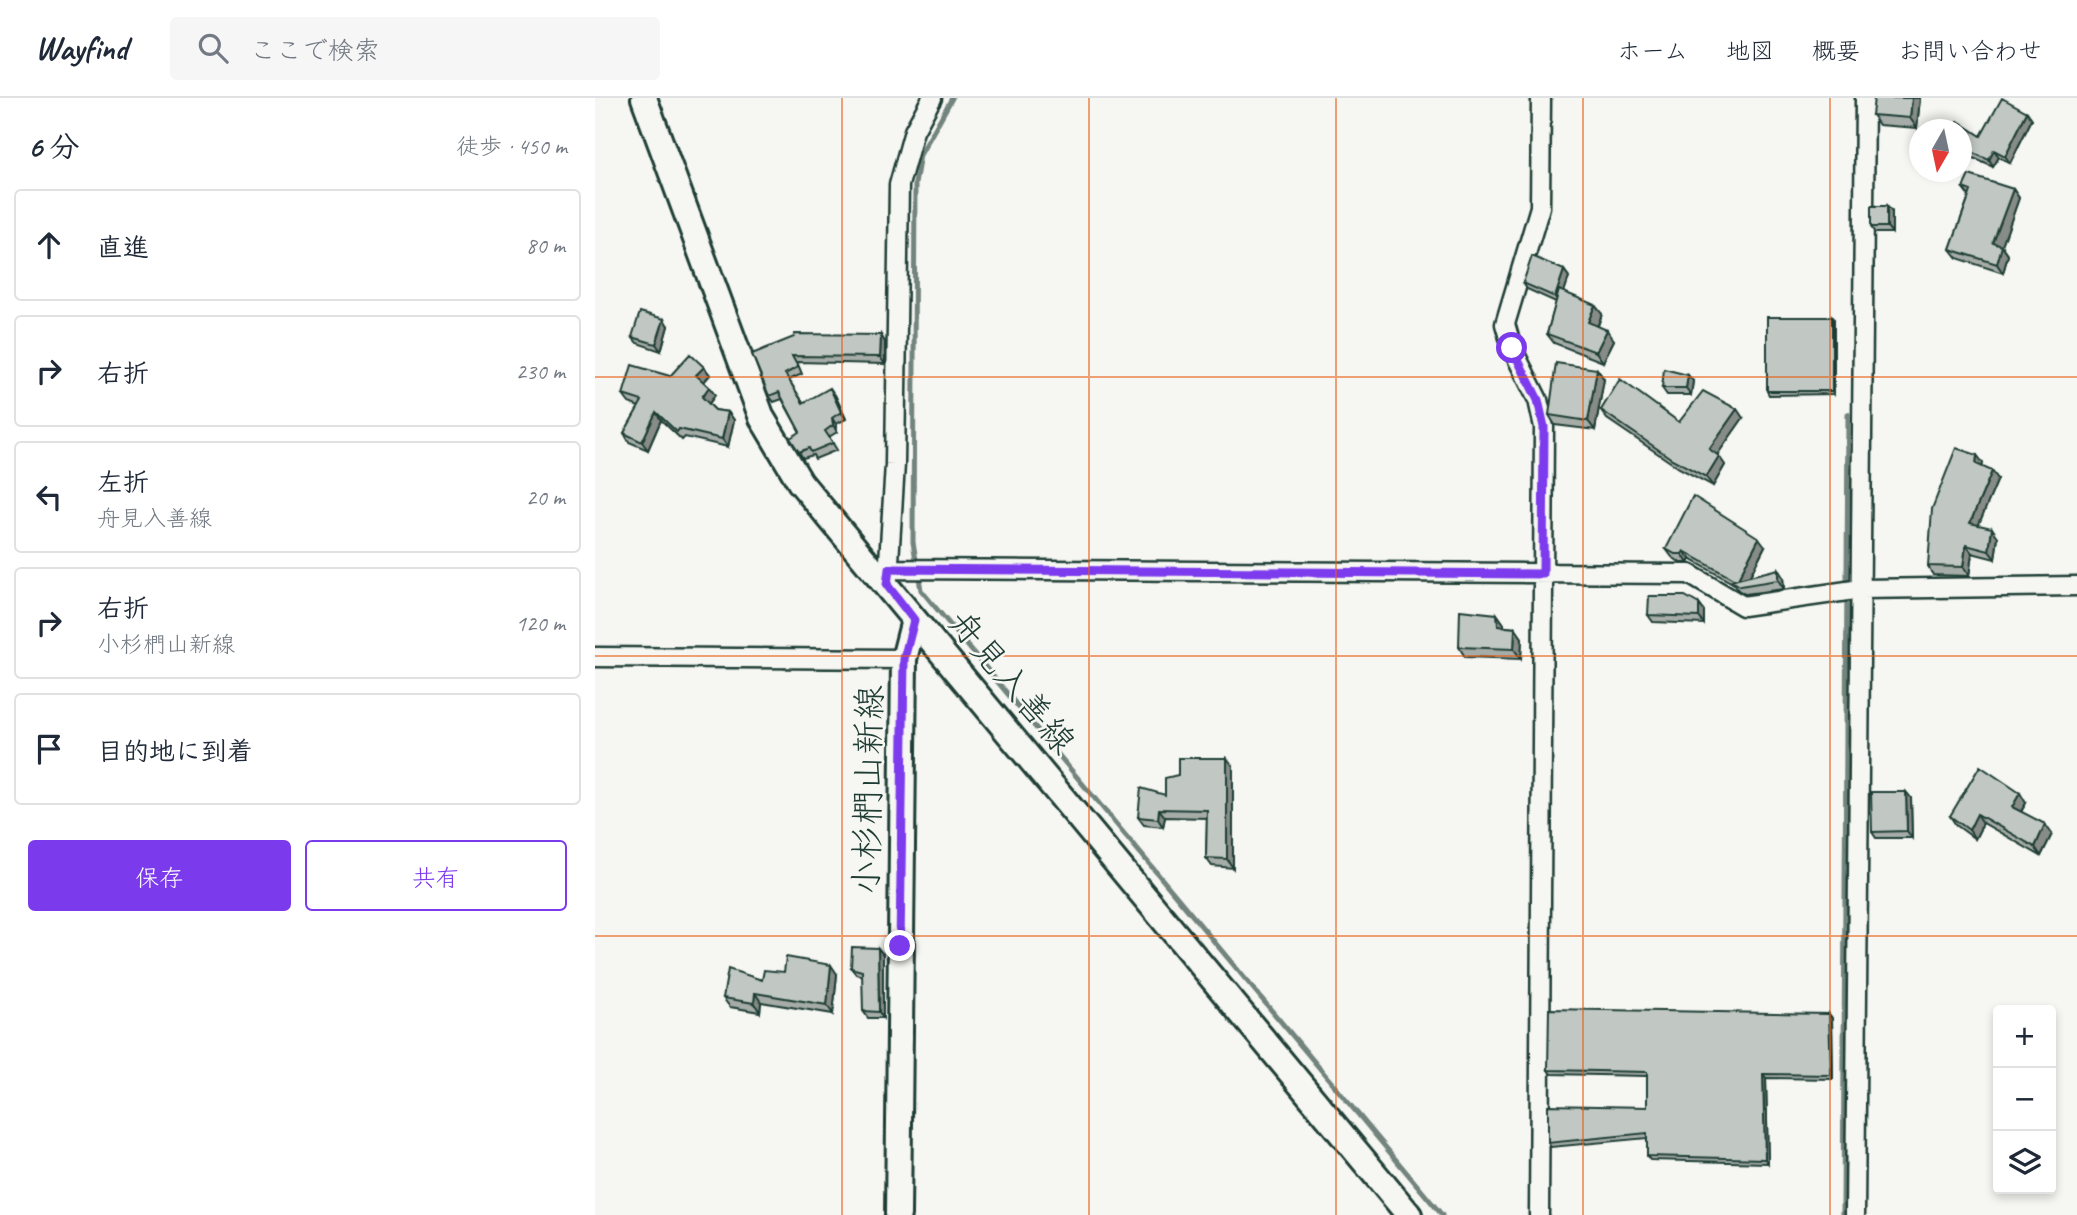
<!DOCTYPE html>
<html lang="ja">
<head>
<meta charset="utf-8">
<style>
	body { margin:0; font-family:Caveat,"Klee One",sans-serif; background:#f6f6f7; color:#1f2937 }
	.controls { position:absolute; right:21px; bottom:21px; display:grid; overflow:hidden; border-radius:7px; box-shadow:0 4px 10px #0003 }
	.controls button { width:63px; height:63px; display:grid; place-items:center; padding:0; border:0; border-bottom:2px solid #e0e1e3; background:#fff; color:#1f2937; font:35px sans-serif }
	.compass { position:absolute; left:1314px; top:21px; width:63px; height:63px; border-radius:50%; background:#fff; box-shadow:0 4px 10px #0003; rotate:189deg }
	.stop { position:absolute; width:21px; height:21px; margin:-16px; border:5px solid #7c3aed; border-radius:50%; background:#fff }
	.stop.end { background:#7c3aed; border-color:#fff; box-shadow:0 2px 7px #0008 }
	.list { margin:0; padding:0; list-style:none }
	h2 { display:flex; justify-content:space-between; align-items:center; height:91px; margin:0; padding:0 28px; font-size:30px }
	h2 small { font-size:23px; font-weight:400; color:#747a83 }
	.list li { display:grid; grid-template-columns:46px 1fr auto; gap:21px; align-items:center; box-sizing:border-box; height:112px; margin:0 14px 14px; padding:0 14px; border:2px solid #e0e1e3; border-radius:7px }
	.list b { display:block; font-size:26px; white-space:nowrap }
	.list p { margin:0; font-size:23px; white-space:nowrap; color:#747a83 }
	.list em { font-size:23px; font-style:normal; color:#747a83 }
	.actions { display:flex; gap:14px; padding:21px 28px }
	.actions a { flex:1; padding:16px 0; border:2px solid #7c3aed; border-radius:7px; text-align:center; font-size:24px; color:#7c3aed }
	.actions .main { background:#7c3aed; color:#fff }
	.icon { flex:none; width:38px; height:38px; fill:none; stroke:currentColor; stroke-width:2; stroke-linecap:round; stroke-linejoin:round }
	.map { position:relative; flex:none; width:1482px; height:1117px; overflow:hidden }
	header { display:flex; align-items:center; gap:42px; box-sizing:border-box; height:98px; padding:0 35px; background:#fff; border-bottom:2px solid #e0e1e3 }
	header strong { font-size:33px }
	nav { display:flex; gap:38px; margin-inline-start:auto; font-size:24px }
	.search { width:490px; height:63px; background:#f6f6f7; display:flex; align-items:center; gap:18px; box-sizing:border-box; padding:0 24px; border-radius:7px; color:#747a83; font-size:26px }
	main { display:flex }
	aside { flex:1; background:#fff }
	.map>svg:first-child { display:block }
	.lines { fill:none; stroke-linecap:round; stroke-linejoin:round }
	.stream { stroke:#72847d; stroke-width:5 }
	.minor-casing { stroke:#1f3d34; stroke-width:23 }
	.secondary-casing { stroke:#1f3d34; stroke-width:30 }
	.minor { stroke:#f6f6f2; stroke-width:18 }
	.secondary { stroke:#f6f6f2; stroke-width:24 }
	.wall { fill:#a6aca8; stroke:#1f3d34; stroke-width:2 }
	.shaded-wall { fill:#878c88; stroke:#1f3d34; stroke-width:2 }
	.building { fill:#c1c8c3; stroke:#1f3d34; stroke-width:2 }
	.route { stroke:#7c3aed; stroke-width:9 }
	.grid { fill:none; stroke:#e8590c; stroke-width:2; stroke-opacity:0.55 }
	.labels { text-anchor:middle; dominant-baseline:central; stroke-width:5; stroke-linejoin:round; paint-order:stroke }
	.street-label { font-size:35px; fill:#1f3d34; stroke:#f6f6f2 }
</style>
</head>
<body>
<header>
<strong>Wayfind</strong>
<div class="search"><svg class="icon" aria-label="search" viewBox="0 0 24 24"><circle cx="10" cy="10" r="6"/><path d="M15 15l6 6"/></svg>ここで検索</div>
<nav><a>ホーム</a><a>地図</a><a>概要</a><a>お問い合わせ</a></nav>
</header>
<main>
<aside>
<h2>6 分<small>徒歩 · 450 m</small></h2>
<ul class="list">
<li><svg class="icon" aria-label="ahead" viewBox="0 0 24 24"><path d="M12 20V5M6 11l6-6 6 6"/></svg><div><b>直進</b></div><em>80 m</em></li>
<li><svg class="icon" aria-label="right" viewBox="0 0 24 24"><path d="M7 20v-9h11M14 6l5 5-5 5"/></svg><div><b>右折</b></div><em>230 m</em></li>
<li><svg class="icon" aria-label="left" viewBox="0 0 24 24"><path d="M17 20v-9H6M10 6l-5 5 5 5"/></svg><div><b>左折</b><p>舟見入善線</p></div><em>20 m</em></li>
<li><svg class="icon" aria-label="right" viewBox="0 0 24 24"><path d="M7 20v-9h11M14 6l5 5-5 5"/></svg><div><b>右折</b><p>小杉椚山新線</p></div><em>120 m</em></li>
<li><svg class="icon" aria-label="arrive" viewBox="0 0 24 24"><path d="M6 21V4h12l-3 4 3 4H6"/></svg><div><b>目的地に到着</b></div></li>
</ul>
<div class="actions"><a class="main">保存</a><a>共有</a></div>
</aside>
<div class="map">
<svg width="1482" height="1117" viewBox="0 0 1482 1117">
	<rect width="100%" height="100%" fill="#f6f6f2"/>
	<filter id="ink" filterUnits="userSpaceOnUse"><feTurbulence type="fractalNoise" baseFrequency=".0143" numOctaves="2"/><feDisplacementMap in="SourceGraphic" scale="14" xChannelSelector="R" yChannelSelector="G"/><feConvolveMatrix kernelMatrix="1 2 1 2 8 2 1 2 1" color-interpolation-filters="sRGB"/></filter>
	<g filter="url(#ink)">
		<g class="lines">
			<path class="stream" d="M357,0L325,57L320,86L318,444L326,492L847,1117
				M1248,1117L1253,316"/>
			<g class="minor-casing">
				<path id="minor" d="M294,471L1094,476L1148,508L1266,491L1482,488
					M293,480L300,366L304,87L319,33L337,0
					M0,559L309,561
					M944,1117L949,329L943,302L917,250L910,226L945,109L946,0
					M1260,1117L1270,0"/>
			</g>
			<g class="secondary-casing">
				<path id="secondary" d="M49,0L167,320L205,384L814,1117
					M303,1117L309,561L319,522"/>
			</g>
			<use href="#minor" class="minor"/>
			<use href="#secondary" class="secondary"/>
		</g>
		<path class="wall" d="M1325,0L1322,30L1284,27L1277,17Z
			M1432,14L1437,21L1415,65L1404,59L1398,69L1367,55V32L1386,38Z
			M1368,90L1418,91L1424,100L1407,148L1413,157L1408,175L1362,160L1355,151L1374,98Z
			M1297,114V135H1280L1276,129Z
			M969,172L974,179L969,194L1007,216L1003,228L1019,242L1008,264L959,245L952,236L961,204L932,191L928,185Z
			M1239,222V296L1174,297L1172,293Z
			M73,228L66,253L42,245L37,239Z
			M290,244V266L202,264L207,276L194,282L208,304L240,297L251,321L241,326L242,334L234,339L242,352L220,361L218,357L208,360L204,354L205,334L187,301L179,304L174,298L157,256Z
			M109,269L115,277L109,284L120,297L114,306L120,312L133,314L139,322L133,349L90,339L87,342L66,322L53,352L34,344L29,335L44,309L34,305L28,297L75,278Z
			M1002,271L1009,281L1000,332L960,327L954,317Z
			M1098,283L1096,297H1072L1067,290Z
			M1006,312L1084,324L1148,320L1122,357L1130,367L1118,388L1084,370L1012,321Z
			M1388,365L1387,369L1403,381L1383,427L1403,439L1400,461L1377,455L1374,478L1338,477L1333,468Z
			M1170,448L1155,478L1188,479L1189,491L1150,496L1143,492L1139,486L1095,461L1093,465H1086L1077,459L1071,451Z
			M1104,506L1109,513V526L1058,524L1053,517Z
			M902,516L909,526V529L920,530L927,540L926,561L870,559L864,549Z
			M638,668V770L617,768L611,760L612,720L570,719L568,729L549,727L543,719Z
			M1311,694L1316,700L1317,740H1281L1277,734Z
			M1431,705L1426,714L1457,736L1446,758L1388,725L1380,741L1361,727L1355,718Z
			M288,856V920H273L268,913V878L261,876L256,870Z
			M189,874L242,876L238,916L166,904L165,914L135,909L128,900Z
			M1234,916L1237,920L1238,981L1171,980L1173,1065L1055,1062L1052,1058V1040L956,1049L953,1045L1052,1009V978L956,976L953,972Z"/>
		<path class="shaded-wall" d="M1317,0H1325L1322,30L1315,20Z
			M1432,14L1437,21L1415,65L1410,58Z
			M1399,52L1404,59L1398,69L1394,62Z
			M1418,91L1424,100L1407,148L1413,157L1408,175L1402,166L1398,145Z
			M1292,108L1297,114V135L1292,129Z
			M969,172L974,179L965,206L960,199Z
			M1000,207L1007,216L1000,234L993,224Z
			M1237,219L1239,222V296L1237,293Z
			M69,221L73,228L66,253L61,246Z
			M1012,232L1019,242L1008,264L1001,254Z
			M286,237L290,244V266L285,259Z
			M109,269L115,277L107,285L101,277Z
			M1002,271L1009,281L1000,332L993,323Z
			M1093,277L1098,283L1096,297L1091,290Z
			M114,289L120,297L113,307L107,299Z
			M235,290L240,297L251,321L246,314Z
			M1142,311L1148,320L1120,360L1114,351Z
			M61,314L66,322L53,352L47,344Z
			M133,314L139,322L133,349L127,341Z
			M237,320L241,326L242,334L238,327Z
			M1382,357L1388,365L1386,374L1381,366Z
			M1124,358L1130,367L1118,388L1111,379Z
			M1397,373L1403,381L1381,433L1375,425Z
			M1397,430L1403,439L1400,461L1394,453Z
			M1164,440L1170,448L1150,487L1143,481Z
			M1371,447L1377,455L1374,478L1368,469Z
			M1089,453L1095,461L1093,465L1087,456Z
			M1183,471L1188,479L1189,491L1183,482Z
			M1104,506L1109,513V526L1104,519Z
			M902,516L909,526L910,538L903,528Z
			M920,530L927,540L926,561L919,551Z
			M632,660L638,668V770L632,761Z
			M1311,694L1316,700L1317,740L1312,733Z
			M1425,695L1431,705L1423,718L1417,709Z
			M564,711L570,719L568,729L563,721Z
			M1382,716L1388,725L1380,741L1374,732Z
			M1450,726L1457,736L1446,758L1440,749Z
			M283,850L288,856V920L284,914Z
			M236,867L242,876L238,916L232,907Z
			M160,895L166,904L165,914L159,905Z
			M1234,916L1237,920L1238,981L1236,977Z
			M1168,976L1171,980L1173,1065L1170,1061Z"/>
		<path class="building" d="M1279,0H1317L1315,20L1277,17Z
			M1407,0L1432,14L1410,58L1399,52L1394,62L1367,50V32H1358L1363,23L1386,38Z
			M1374,77L1418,91L1398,145L1407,148L1402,166L1355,151L1376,93L1368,90Z
			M1276,108H1292V129H1276Z
			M937,158L969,172L960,199L928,185Z
			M964,192L1000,207L993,224L1012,232L1001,254L952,236Z
			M45,214L69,221L61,246L37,239Z
			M1172,219H1237V293H1172Z
			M200,236L286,237L285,259L197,258L203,269L190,276L208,305L235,290L246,314L237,320L238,327L230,333L238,345L216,354L214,350L204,354L195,340L205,334L184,294L174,298L157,256L199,239Z
			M95,256L109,269L101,277L114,289L107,299L120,312L133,314L127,341L84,331L82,334L61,314L47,344L29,335L47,303L28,297L37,267L75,278Z
			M961,265L1002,271L993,323L954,317Z
			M1069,271L1093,277L1091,290H1067Z
			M1025,281L1084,324L1108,293L1142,311L1114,351L1124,358L1111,379L1077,361L1006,312Z
			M1361,350L1382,357L1381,366L1397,373L1375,425L1397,430L1394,453L1371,447L1368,469L1333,468L1337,411Z
			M1098,398L1164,440L1143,481L1183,471V482L1145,488L1137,483L1140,482L1089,453L1087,456H1080L1071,451Z
			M1054,498H1090L1104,506V519L1053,517Z
			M865,512L902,516L903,528L920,530L919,551L864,549Z
			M583,660H632V761L611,760L612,712L564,711L563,721L543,719L546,690L570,697V680L583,677Z
			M1385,668L1425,695L1417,709L1450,726L1440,749L1382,716L1374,732L1355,718Z
			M1276,694H1311L1312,733L1277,734Z
			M257,849L283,850L284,914L268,913L267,873L256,870Z
			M191,859L236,867L232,907L160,895L159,905L128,900L133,871L167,882L169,872L189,874Z
			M954,911L1234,916L1236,977L1168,976L1170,1061L1052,1058V1035L953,1045V1007L1052,1009V974L953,972Z"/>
	</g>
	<g class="lines" filter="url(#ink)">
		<path class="route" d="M305,848L309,561L319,522L292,487L294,471L948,476L949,329L943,302L917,250"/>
	</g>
	<path class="grid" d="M247,0V1117M494,0V1117M741,0V1117M988,0V1117M1235,0V1117M0,279H1482M0,558H1482M0,838H1482"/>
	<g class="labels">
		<g class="street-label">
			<text transform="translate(417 584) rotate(50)">舟見入善線</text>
			<text transform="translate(273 692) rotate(-89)">小杉椚山新線</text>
		</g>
	</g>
</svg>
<div class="controls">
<button>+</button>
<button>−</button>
<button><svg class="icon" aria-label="layers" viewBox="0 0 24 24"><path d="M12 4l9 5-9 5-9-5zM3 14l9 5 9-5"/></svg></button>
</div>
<svg class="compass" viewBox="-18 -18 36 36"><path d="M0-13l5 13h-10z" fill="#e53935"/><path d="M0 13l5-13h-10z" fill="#747a83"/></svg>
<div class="stop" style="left:917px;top:250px"></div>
<div class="stop end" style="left:305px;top:848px"></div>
</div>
</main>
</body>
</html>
